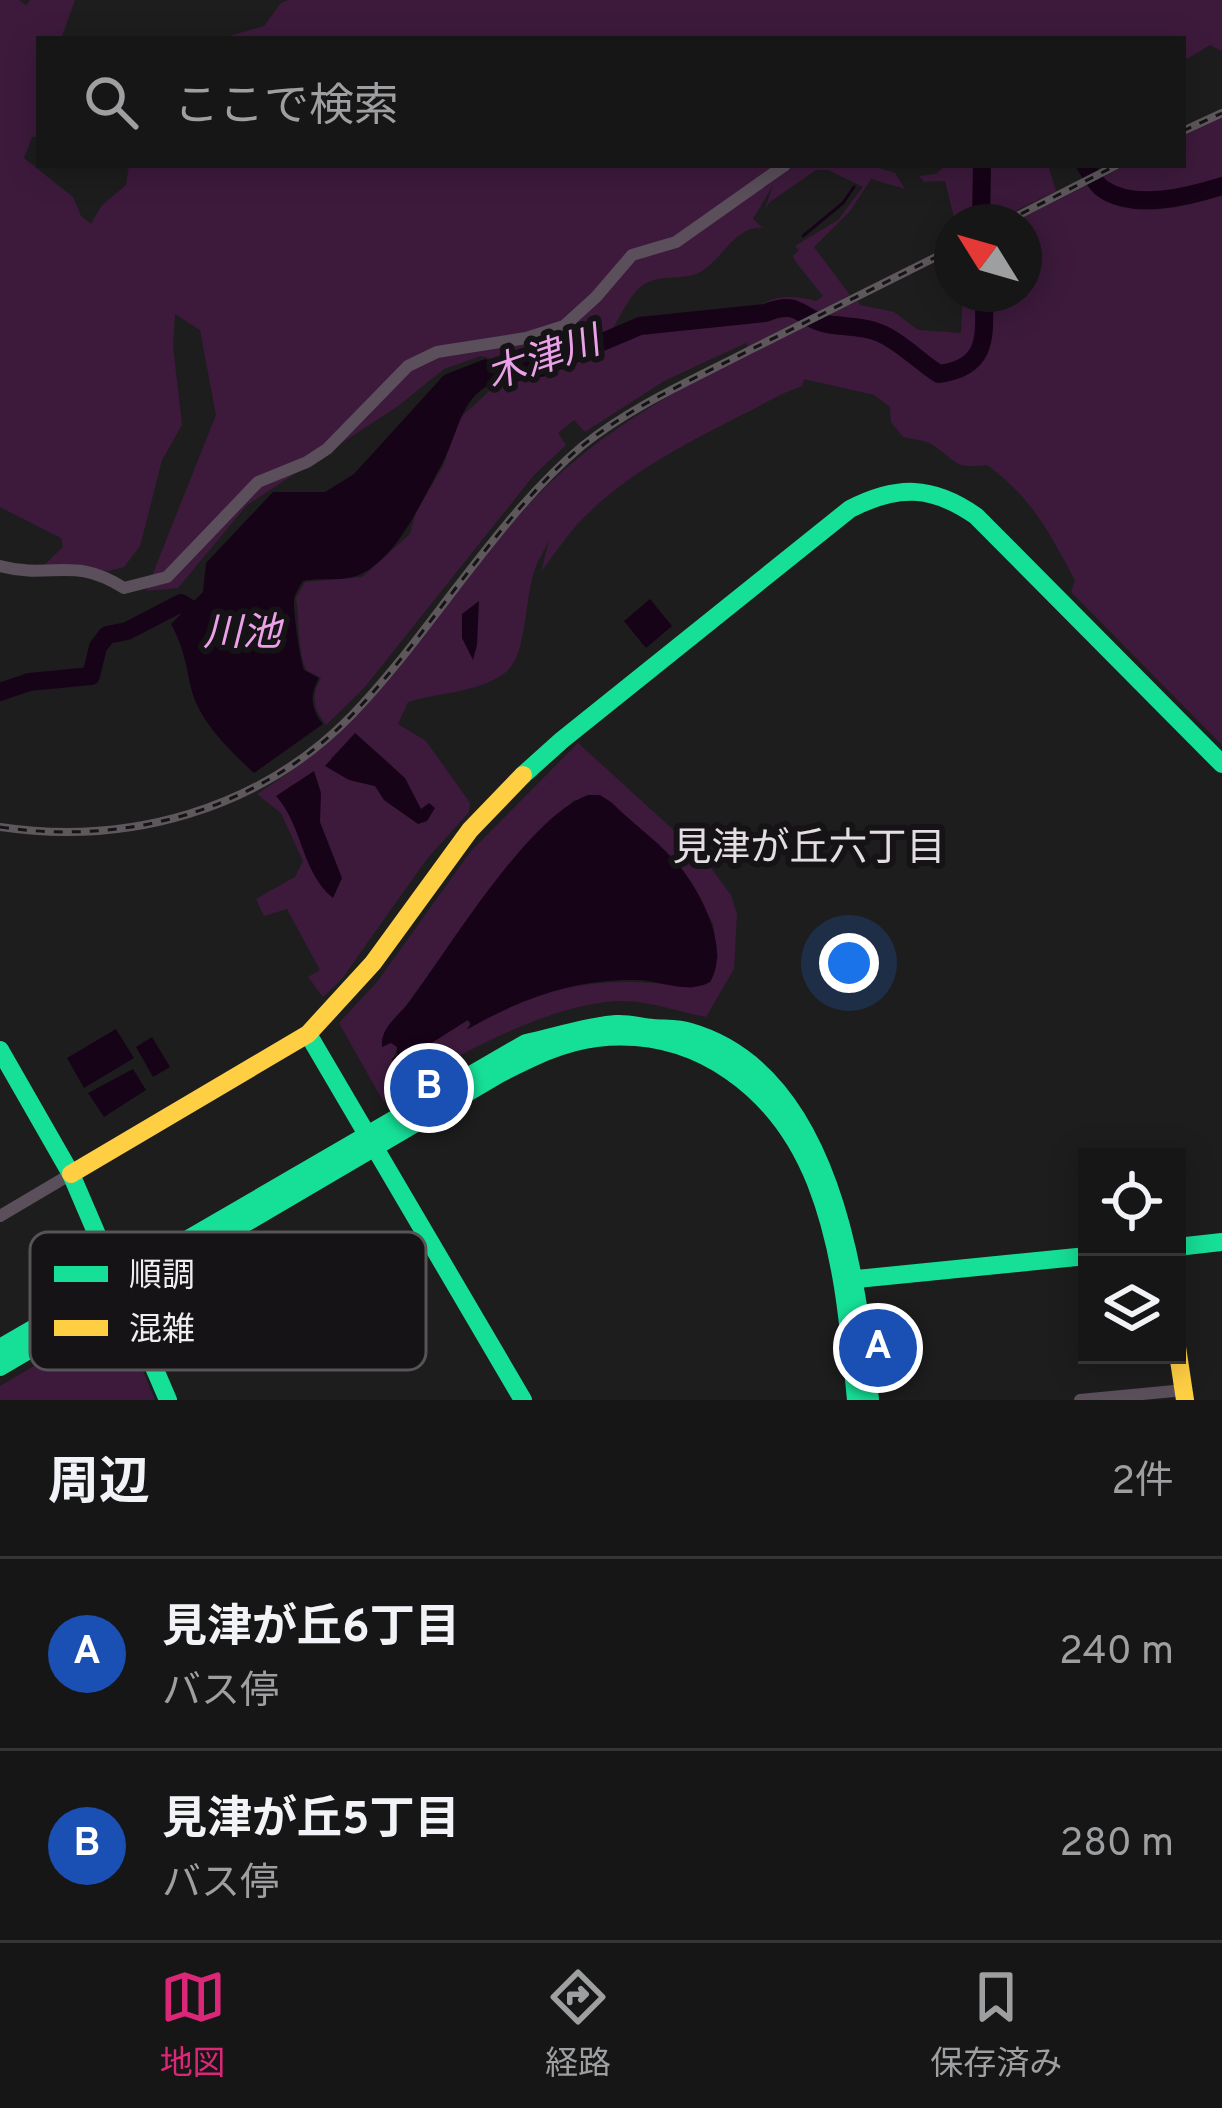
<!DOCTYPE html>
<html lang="ja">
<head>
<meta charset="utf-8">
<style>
	body { margin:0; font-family:Overpass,"Noto Sans JP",sans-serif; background:#1f1f1f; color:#f1f3f6 }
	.controls { position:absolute; right:36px; bottom:36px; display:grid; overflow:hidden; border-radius:0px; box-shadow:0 6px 30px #0003 }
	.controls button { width:108px; height:108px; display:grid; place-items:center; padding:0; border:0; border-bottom:3px solid #353535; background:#161616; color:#f1f3f6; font:60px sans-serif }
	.compass { position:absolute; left:934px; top:204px; width:108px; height:108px; border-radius:50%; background:#161616; box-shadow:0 6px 30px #0003; rotate:307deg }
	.you { position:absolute; left:849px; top:963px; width:42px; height:42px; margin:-30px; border:9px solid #fff; border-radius:50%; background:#1a73e8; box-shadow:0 0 0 18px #1a73e833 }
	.badge { display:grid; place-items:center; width:78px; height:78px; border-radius:50%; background:#db2777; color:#fff; font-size:39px; font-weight:700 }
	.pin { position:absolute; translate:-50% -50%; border:6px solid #fff; box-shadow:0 3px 12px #0006 }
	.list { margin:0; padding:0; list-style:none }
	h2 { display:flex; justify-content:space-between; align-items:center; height:156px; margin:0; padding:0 48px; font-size:51px }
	h2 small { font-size:39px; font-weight:400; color:#9e9fa1 }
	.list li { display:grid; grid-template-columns:78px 1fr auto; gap:36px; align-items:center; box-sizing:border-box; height:192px; padding:0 48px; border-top:3px solid #353535 }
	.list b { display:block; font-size:45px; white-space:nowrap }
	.list p { margin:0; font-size:39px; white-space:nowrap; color:#9e9fa1 }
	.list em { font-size:39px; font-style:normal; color:#9e9fa1 }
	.icon { flex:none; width:66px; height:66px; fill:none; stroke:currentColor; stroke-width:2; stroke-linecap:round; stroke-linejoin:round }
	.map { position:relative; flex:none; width:1222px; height:1400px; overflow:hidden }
	.search { position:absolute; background:#161616; box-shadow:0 6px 30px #0003; left:36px; right:36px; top:36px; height:132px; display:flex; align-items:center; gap:30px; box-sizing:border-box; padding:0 42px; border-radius:0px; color:#9e9fa1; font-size:45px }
	.sheet { height:540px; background:#161616 }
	nav { display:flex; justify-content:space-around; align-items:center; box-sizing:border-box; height:168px; border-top:3px solid #353535; background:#161616; font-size:33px; color:#9e9fa1 }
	nav a { display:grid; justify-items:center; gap:6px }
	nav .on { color:#db2777 }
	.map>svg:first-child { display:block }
	.green { fill:#3d1a3c; fill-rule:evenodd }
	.water { fill:#170318 }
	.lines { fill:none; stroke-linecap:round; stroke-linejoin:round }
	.stream { stroke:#170318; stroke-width:3 }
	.river { stroke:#170318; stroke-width:18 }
	.street { stroke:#5a4f5a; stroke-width:12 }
	.fast { stroke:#16e098; stroke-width:18 }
	.slow { stroke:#ffcf43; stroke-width:18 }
	.rail-casing { stroke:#5e585d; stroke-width:8 }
	.rail { stroke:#151315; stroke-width:3; stroke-dasharray:9; stroke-linecap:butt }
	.labels { text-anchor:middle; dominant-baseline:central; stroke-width:12; stroke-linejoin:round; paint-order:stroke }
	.water-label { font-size:39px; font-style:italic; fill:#eca0e9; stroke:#151315 }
	.neighbourhood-label { font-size:39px; fill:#e2dee1; stroke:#151315 }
	.key { fill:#151315; stroke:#565456; stroke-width:3 }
	.key-label { font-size:33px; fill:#efedef }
</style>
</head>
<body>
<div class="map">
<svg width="1222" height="1400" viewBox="0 0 1222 1400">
	<rect width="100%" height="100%" fill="#1e1d1e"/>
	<path class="green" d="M0,0H19L26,5L30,0H75L61,39H39V136L32,137L24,158L73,197L81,216L91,224L102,205L126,185L129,165H869L895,173L905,189L871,179L850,211L814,247L850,295L749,347L746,343L664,381L585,432L574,420L558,433L566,445L534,475L364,688L326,725C314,709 310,696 321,678L306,670C297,648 300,622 296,598L305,582L362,577L410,534L416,512L443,466L460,418L498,383L520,380L517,366L481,356L444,369L398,406L247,505L178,588L146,591L216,415L200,330L175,314L173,346L182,425L162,460L140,546L124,567L109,571L45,564L63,547L61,538L0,507ZM816,170H828L863,187L838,220L795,246L799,250L793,256L795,261L823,296L816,301C784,293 765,296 742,321C699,323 655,333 612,330C619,318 628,299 638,289C657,271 683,283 702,271C723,258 736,225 763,228L753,219L773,185L765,209L770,202Z
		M288,0H1222V51L1210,45L1185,60L1183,70V39H219L264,26L281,3Z
		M1222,117V745L1071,592L1075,580C1048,531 1034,500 987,465C953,469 958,462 933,445C925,440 912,439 903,437L891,422L890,407L874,395L804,379L802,386L782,394C712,432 629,466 575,527C563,541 552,557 541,572L549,541C543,552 536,563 533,575C525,601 526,657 506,672C479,693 439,692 408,702L398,724L426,741L470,803L469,812L426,860L341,980L323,997L308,977L320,970L287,909L264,916L256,899L295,877L303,861L281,813L257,794C386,713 438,600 538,495C620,409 751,352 858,301L860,305L894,312L918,330L961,333L963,294H1024V222H1014L1127,165H1183V136ZM356,734L391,765L421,809C398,807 388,805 375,786C353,781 341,779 331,758Z
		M946,165H1048L1056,191L993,222H955L945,181L924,182L919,176L936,174Z
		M578,743L702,856L731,895L737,914L734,969L706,1017C680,1012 649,1001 623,1001C550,1001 443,1062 383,1101L339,1023L377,982L471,851ZM574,800L611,802L682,870L713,924L718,958L692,988C605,974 546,984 470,1028L468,1019L403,1061L393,1059L397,1047L391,1042L383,1046C384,1025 399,1017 410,1000C462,929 509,860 574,800Z
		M106,1324L125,1328L155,1400H0V1386Z"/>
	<path class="water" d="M485,359L516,368L517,378C460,383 463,425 442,464C422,500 398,558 359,575C343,582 320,577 303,581C300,585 295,594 294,599C293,611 300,659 304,670L319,678C309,695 311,709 323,724L254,773C230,751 199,721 191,688C186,664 183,646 171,624L203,592L206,563L273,492H325L354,474L444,375Z
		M650,599L672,626L646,648L624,621Z
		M479,601L477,645L473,660L462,638V614Z
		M355,733L405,778L421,809L429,803L435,808L427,821L418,824L384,800L375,786L349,780L325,766Z
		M314,771L321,793L320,822L342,878L333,898C301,872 303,826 276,796Z
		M588,795H600L611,802C633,824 662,844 681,868C703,896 730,949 710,982C687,995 661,980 636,980C573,979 520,999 466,1030L471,1024L468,1020L403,1061L391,1060L397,1055V1047L391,1043L382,1047C380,1027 399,1016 410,1001C450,947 528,817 588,795Z
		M116,1029L134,1058L84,1088L67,1058Z
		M152,1037L170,1067L153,1077L136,1047Z
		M133,1069L146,1090L104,1117L88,1093Z"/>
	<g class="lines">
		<path class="stream" d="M803,236L843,203L854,187"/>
		<path class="river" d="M1085,165C1090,172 1096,185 1103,189C1135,211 1190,196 1222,186
			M981,222L982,165
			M494,376L541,368L640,326L765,313C801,299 798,318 827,324C845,327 867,326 884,335C903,344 921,363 939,374C990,367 984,335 984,294
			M0,692L29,682L91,676L98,647L107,635L127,631L181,603L194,611L204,605"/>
		<path class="street" d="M0,566C52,580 72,555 124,588L167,577L258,482L307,462L327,449L408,366L437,352L526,338L564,326L596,297L632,255L676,242L785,165
			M0,1216L71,1174
			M1080,1400L1174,1391"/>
		<path class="fast" d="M523,775L562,740L850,509C897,485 932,485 976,516L1222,764
			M308,1034L523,1400
			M0,1050L71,1174L168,1400
			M1177,1247L1222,1242
			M847,1280L1087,1256
			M0,1348L526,1043C555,1037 587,1026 616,1024C628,1023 641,1027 653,1028C665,1029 679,1028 690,1032C832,1073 857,1277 870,1400
			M0,1367L501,1073C531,1058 562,1042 596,1038C698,1026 780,1091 816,1183C843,1252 849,1327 856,1400"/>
		<path class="slow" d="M71,1174L308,1034L373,963L470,830L523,775
			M1177,1347L1185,1400"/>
		<g class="rail-casing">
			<path id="rail" d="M1183,131L1222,113
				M1005,222L1117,165
				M0,827C128,846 259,810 351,716C389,677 422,632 455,589C494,539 533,487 582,446C632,406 692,380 748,351C816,317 884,283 952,249"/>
		</g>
		<use href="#rail" class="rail"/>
	</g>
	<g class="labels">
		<g class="water-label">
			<text transform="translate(544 361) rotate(-19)">木津川</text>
			<text x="242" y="635">川池</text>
		</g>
		<g class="neighbourhood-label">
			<text x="809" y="850">見津が丘六丁目</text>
		</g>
	</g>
	<rect x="30" y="1232" width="396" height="138" rx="18" class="key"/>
	<rect x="54" y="1266" width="54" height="16" fill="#16e098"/>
	<rect x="54" y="1320" width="54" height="16" fill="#ffcf43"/>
	<g class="key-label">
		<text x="129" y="1286">順調</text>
		<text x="129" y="1340">混雑</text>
	</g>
</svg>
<div class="controls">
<button><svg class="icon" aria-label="locate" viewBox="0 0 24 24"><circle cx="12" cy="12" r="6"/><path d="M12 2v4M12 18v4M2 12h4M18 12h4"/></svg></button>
<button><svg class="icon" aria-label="layers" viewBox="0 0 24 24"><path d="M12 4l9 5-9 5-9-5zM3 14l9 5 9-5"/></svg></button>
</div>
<svg class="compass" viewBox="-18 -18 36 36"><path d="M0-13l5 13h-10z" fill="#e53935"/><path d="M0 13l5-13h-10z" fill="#9e9fa1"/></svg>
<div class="you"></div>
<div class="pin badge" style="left:878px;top:1348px;background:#1a4fb4">A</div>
<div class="pin badge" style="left:429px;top:1088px;background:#1a4fb4">B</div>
<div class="search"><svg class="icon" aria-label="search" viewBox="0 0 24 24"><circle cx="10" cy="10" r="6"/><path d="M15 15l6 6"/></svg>ここで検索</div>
</div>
<section class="sheet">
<h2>周辺<small>2件</small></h2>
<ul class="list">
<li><span class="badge" style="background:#1a4fb4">A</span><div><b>見津が丘6丁目</b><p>バス停</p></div><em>240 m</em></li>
<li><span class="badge" style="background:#1a4fb4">B</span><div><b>見津が丘5丁目</b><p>バス停</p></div><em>280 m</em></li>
</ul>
</section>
<nav>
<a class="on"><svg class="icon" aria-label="map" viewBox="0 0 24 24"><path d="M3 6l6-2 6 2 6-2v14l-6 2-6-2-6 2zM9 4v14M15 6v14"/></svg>地図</a>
<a><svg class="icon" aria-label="directions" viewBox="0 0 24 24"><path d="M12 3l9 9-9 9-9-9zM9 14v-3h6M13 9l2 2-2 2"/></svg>経路</a>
<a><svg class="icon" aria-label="saved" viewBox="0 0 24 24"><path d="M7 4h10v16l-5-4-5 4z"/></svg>保存済み</a>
</nav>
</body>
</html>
